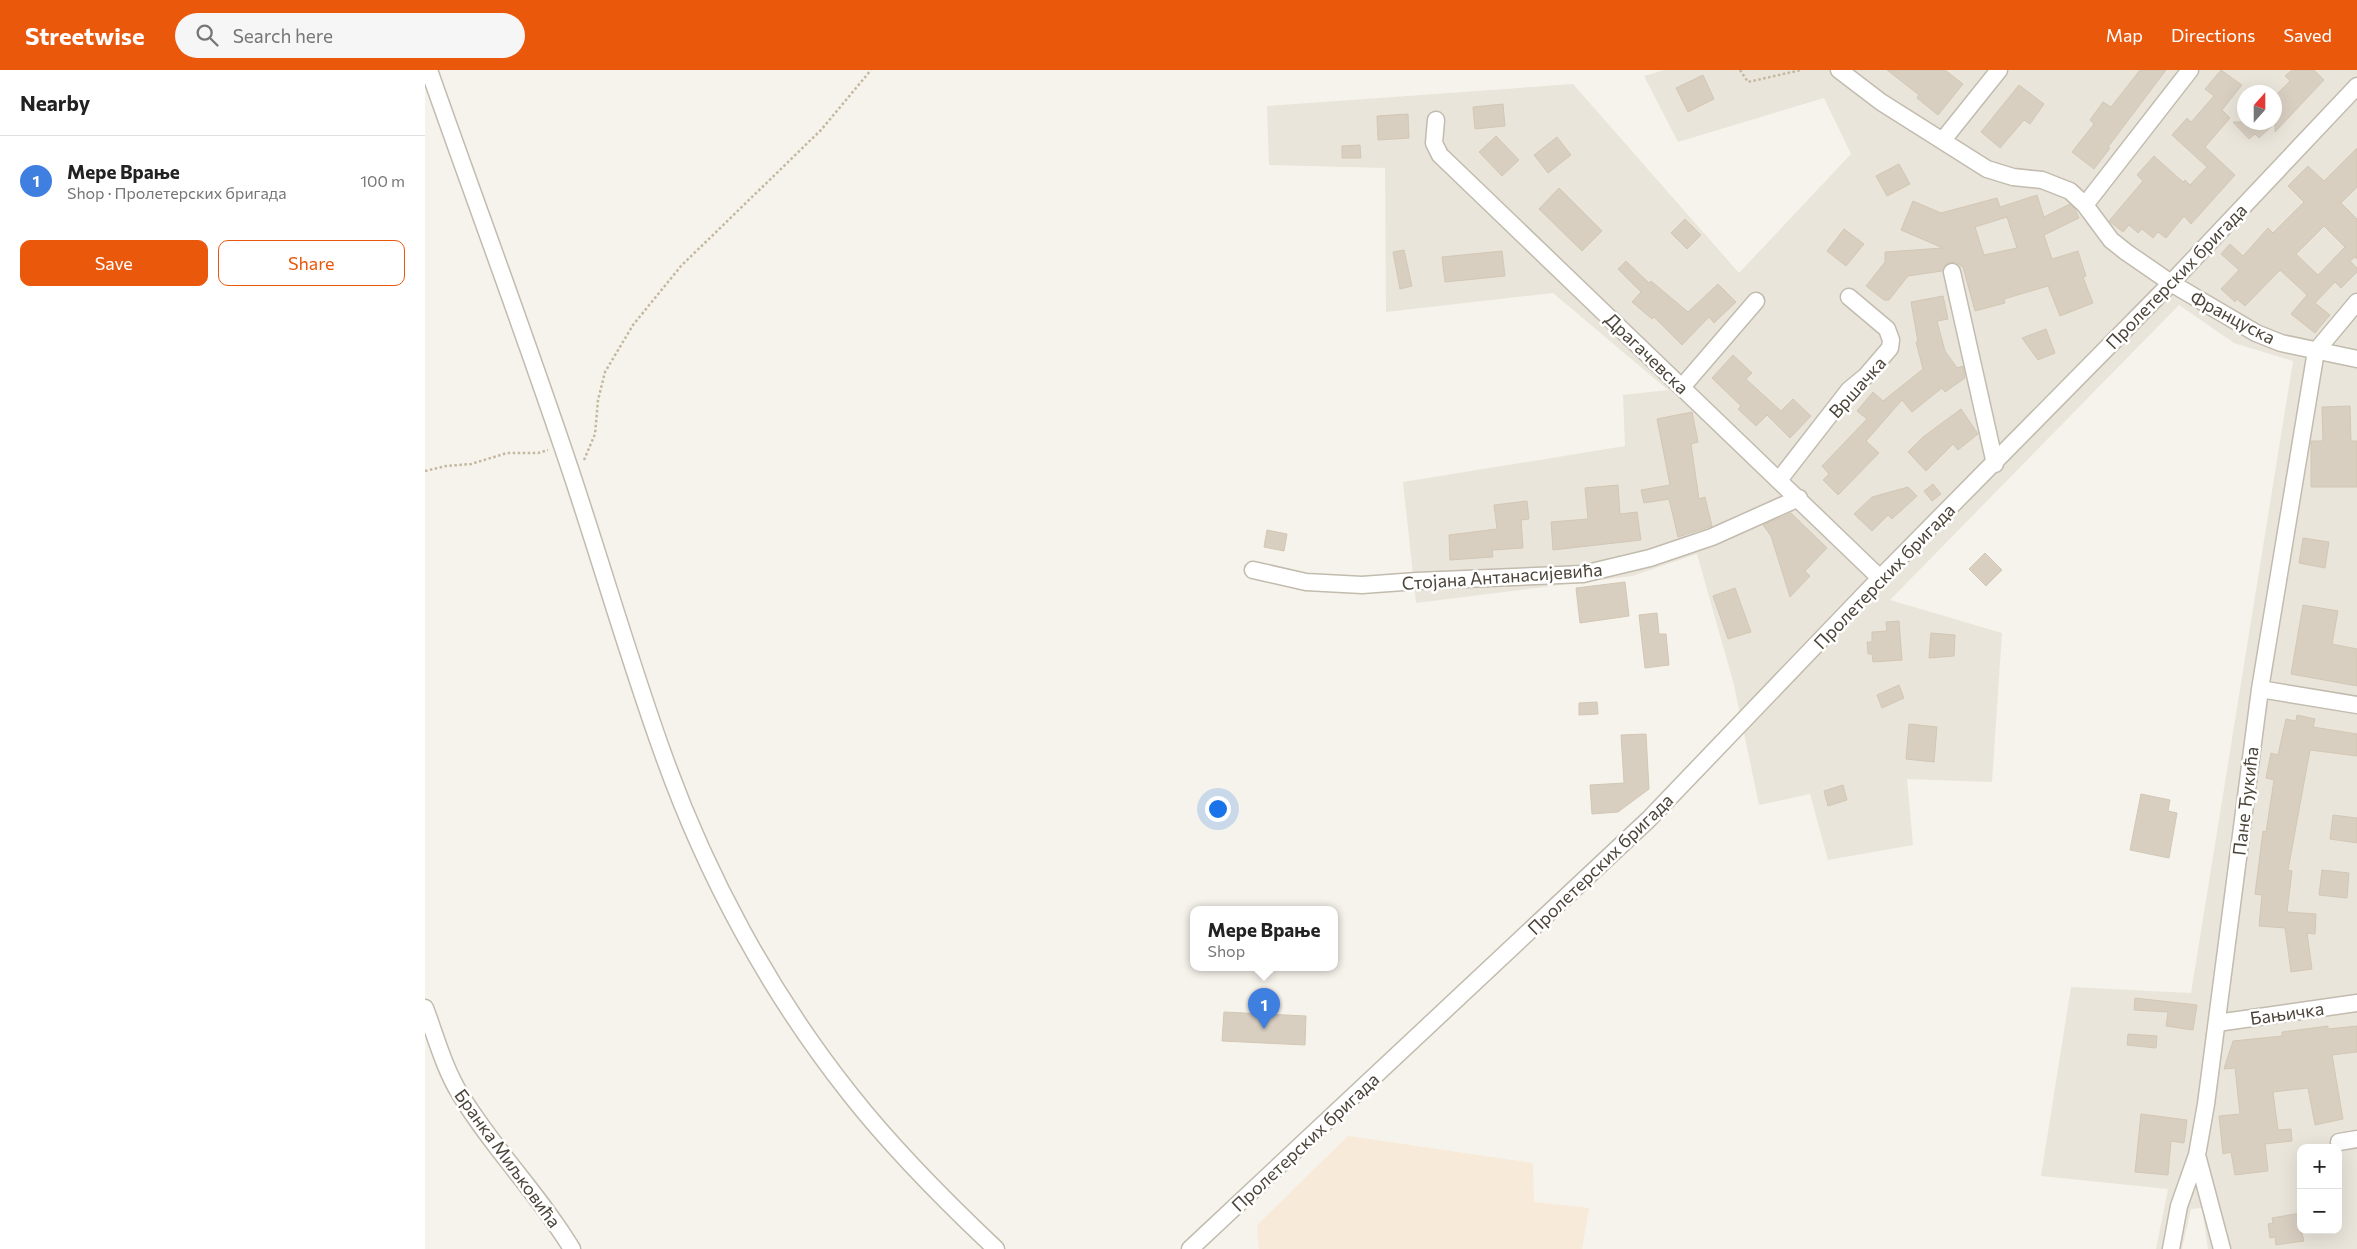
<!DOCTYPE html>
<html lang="en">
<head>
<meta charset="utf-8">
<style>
	body { margin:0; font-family:Commissioner,sans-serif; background:#f6f6f6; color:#222 }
	.controls { position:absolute; right:15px; bottom:15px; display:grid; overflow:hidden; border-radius:10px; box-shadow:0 5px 20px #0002 }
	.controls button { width:45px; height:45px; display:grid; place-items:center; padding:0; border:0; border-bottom:1px solid #e0e0e0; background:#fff; color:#222; font:25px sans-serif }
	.compass { position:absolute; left:1812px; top:15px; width:45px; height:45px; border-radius:50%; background:#fff; box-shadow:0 5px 20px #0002; rotate:21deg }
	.you { position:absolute; left:792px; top:738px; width:18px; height:18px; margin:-12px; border:4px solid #fff; border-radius:50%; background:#1a73e8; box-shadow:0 0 0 8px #1a73e833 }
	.badge { display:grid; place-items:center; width:32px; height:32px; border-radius:50%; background:#ea580c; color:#fff; font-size:16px; font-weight:700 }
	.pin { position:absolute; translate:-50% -41px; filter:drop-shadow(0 1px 2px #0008) }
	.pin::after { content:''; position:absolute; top:26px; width:18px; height:15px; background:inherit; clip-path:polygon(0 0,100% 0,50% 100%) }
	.popup { position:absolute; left:765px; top:836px; width:148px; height:65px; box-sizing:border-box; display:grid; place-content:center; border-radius:10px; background:#fff; filter:drop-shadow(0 1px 4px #0005); font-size:16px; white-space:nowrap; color:#767676 }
	.popup b { font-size:19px; color:#222 }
	.popup::after { content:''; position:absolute; left:50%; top:100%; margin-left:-10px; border:10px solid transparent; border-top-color:#fff }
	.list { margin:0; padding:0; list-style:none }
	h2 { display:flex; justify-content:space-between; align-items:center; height:65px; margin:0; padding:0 20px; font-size:21px }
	h2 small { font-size:16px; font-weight:400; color:#767676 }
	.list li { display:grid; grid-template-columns:32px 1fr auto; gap:15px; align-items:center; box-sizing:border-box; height:90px; padding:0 20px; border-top:1px solid #e0e0e0 }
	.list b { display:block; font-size:19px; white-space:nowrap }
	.list p { margin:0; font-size:16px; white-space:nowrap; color:#767676 }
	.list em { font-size:16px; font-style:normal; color:#767676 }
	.actions { display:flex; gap:10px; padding:15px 20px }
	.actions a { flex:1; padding:11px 0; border:1px solid #ea580c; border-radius:10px; text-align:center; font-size:18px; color:#ea580c }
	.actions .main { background:#ea580c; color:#fff }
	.icon { flex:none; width:28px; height:28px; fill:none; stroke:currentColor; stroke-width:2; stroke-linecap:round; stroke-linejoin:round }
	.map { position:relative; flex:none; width:1932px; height:1179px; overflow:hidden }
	header { display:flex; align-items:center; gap:30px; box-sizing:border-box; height:70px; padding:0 25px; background:#ea580c; color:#fff }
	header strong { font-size:24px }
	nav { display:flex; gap:28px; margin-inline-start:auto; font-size:18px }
	.search { width:350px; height:45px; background:#f6f6f6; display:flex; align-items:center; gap:12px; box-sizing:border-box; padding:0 18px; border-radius:28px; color:#767676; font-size:19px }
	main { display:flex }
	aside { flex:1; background:#fff }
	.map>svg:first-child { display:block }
	.residential { fill:#eae5da; fill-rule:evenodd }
	.commercial { fill:#f7ead8 }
	.building { fill:#d8cfc1; stroke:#d3c7b4; fill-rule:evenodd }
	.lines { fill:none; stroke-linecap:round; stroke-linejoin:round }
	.minor-casing { stroke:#c2bbae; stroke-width:19 }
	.path { stroke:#c4b79f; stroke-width:2.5; stroke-dasharray:2.5 2.5; stroke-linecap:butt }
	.minor { stroke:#fff; stroke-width:16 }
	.labels { text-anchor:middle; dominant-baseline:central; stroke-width:5; stroke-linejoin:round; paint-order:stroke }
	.street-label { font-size:18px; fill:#4b4439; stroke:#fff }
</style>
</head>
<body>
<header>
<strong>Streetwise</strong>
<div class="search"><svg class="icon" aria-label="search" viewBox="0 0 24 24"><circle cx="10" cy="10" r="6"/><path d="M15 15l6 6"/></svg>Search here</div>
<nav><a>Map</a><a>Directions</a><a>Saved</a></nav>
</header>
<main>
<aside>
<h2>Nearby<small></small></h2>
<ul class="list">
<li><span class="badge" style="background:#3f7fe0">1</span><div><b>Мере Врање</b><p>Shop · Пролетерских бригада</p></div><em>100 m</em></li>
</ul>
<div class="actions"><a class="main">Save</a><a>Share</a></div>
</aside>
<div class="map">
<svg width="1932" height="1179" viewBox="0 0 1932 1179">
	<rect width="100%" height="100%" fill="#f6f3ec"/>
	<path class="residential" d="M1239,0H1932V1179H1783L1777,1138L1766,1139L1757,1179H1731L1743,1119L1616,1106L1646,917L1766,923L1868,291L1809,273L1754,235L1465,530L1577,563L1567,712L1482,709L1488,775L1403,790L1385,724L1334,735L1309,615L1272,484L1207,506L991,533L978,412L1200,376L1198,325L1243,320L1128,223L961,242L960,98L844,95L842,36L1148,14L1314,203L1426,84L1399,28L1253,72L1219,6ZM1820,22H1850V52H1820ZM1876,1078H1913V1160H1876Z"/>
	<path class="commercial" d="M923,1066L1108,1093L1109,1132L1164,1138L1157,1179H834L832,1155Z"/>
	<path class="building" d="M1462,0H1520L1538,14L1513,45L1492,28L1494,25Z
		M1715,0H1741L1683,77L1685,78L1669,99L1647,82L1669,54L1665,50L1678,32L1686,37Z
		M1796,0L1817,15L1797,40L1805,48L1780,77L1810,105L1766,154L1759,146L1741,168L1733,162L1728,168L1717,159L1713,163L1704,155L1698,162L1684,151L1718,111L1712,105L1729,86L1758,112L1760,110L1765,115L1782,97L1747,65L1762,48L1766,52L1789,26L1780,19Z
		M1867,0H1889L1899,10L1850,62V53L1834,68L1830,64L1824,69L1808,52H1850V26L1865,11L1860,6Z
		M1278,5L1289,29L1263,42L1251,18Z
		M1594,15L1619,34L1605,54L1599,50L1575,78L1556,62Z
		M1078,34L1080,56L1050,59L1048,37Z
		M983,44L984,68L953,70L952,46Z
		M1071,66L1094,90L1077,106L1054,82Z
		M1132,67L1146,85L1123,103L1109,85Z
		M935,75L936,88H917V76Z
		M1932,78V117L1916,133L1932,149V189L1930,187L1925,191L1932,198V202L1916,218L1910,212L1890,233L1905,245L1890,263L1866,244L1882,225L1855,200L1820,236L1812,229L1810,232L1796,219L1814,200L1796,184L1805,174L1818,186L1843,158L1848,163L1879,132L1863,116L1883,96L1899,111ZM1899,156L1920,177L1893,205L1871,184Z
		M1474,94L1485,114L1462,126L1451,106Z
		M1134,118L1177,161L1157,181L1114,139Z
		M1612,125L1619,147L1645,134L1650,139L1654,148L1619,165L1627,189L1653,181L1661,206L1658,207L1668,233L1635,246L1623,216L1579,229L1580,233L1550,241L1538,197L1530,192L1521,194L1517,201L1483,206L1464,230H1459L1441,216L1460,192V182L1518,178L1476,160L1488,131L1516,143L1572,128L1575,137ZM1582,147L1592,178L1559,185L1550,157Z
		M1260,149L1276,165L1262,179L1246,163Z
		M1419,159L1439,174L1421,196L1402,181Z
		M979,180L987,216L975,219L968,182Z
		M1077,181L1080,206L1020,212L1017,187Z
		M1201,191L1224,213L1226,211L1263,242L1293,214L1311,232L1289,253L1284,247L1257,275L1229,247L1227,249L1207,232L1216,222L1193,199Z
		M1518,226L1523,249L1512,251L1520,281L1532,298L1538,296L1540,308L1520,322L1517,318L1487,342L1477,330L1441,371L1454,383L1413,425L1398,410L1404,404L1397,396L1442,349L1432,341L1448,322L1458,331L1498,299L1491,272H1493L1486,232Z
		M1621,259L1630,283L1613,290L1597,268Z
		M1308,285L1327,303L1321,309L1356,341L1368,329L1386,346L1365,368L1342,345L1331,356L1313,339L1316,336L1287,308Z
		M1925,336L1926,371H1932V417H1886V371H1898L1897,337Z
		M1536,339L1553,364L1533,380L1528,374L1501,401L1483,382L1498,367Z
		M1267,342L1273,372L1266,374L1274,429L1280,427L1287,456L1253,467L1244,429L1219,433L1216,420L1245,415L1232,349Z
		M1508,414L1516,424L1507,431L1499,421Z
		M1193,415L1195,444L1212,442L1216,470L1128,480L1126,452L1163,449L1160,418Z
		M1483,417L1492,426L1467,449L1463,445L1447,461L1429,444L1447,427Z
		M1102,431L1104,449L1096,450L1098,478L1067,480L1068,487L1025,490L1024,465L1072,459L1069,435Z
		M1366,443L1402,478L1380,501L1385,506L1365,527L1346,466L1338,455Z
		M842,460L862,464L859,481L839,477Z
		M1878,468L1904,472L1900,498L1874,493Z
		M1560,483L1577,500L1561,516L1544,499Z
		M1200,512L1204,546L1155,553L1151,518Z
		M1310,518L1326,562L1303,569L1288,526Z
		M1878,535L1913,541L1907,574L1932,579V616L1866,604Z
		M1232,543L1234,564H1241L1244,595L1220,598L1214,545Z
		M1474,551L1477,590L1448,592L1447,584H1443L1442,572H1447V562L1462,561L1461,552Z
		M1506,563L1530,565L1529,586L1504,588Z
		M1474,615L1479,628L1457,638L1452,625Z
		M1172,632L1173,644L1154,645V633Z
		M1872,645L1890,649L1888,657L1932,664V686L1885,680L1863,800L1867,801L1862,842L1891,844L1890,864L1882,863L1887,899L1866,902L1860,858L1834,856L1837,825L1830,824L1838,761L1841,762L1849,710L1841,708L1846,683L1853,685L1861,649L1871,651Z
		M1484,654L1512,657L1509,692L1481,689Z
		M1221,664L1224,719L1193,742L1167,744L1165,715L1199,713L1196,665Z
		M1418,715L1422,730L1403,736L1399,721Z
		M1716,724L1745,730L1743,741L1752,743L1744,788L1705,780Z
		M1908,745L1932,748V773L1905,769Z
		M1897,800L1924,803L1922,828L1894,825Z
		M1710,928L1772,935L1768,960L1741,956L1743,942L1709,940Z
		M799,942L881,946L880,975L797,971Z
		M1903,956V959L1932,956V982L1907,985L1918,1049L1890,1055L1883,1018L1848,1022L1853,1060L1866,1059L1867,1071L1840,1074L1843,1101L1810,1105L1806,1082L1798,1084L1794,1046L1815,1044L1810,998L1799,999L1808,971L1857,966V962Z
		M1703,964L1732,966L1731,978L1702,975Z
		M1716,1044L1762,1050L1759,1073L1746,1071L1743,1105L1710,1102Z
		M1876,1143V1160L1879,1171L1851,1175L1850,1167L1845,1168L1843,1154L1848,1153L1847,1148Z"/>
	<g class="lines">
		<g class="minor-casing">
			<path id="minor" d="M4,0C51,134 101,267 146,402C177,495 204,589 237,681C280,803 344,922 425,1024C469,1080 519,1130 571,1179
				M1414,0L1456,32L1562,99L1588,107L1617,110L1645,121L1660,135L1686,170L1701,182L1746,213L1831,263L1856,273L1932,289
				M1011,50L1009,73L1015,85L1455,508
				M1518,70L1574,0
				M1660,135L1765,0
				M1527,202L1570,394
				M1257,317L1331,231
				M1354,410L1424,320L1441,306L1465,278L1466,270L1462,259L1424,227
				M828,500L881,512L937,515L992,511L1158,504L1225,488L1287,467L1374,428
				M1835,619L1932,635
				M0,938C11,967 19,998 35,1024C68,1079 114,1124 147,1179
				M1792,953L1932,933
				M1914,1072L1932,1069
				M765,1179L1224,749L1455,508L1746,213L1932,16
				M1746,1179L1754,1136L1772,1085
				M1797,1179L1772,1085L1781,1034L1835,619L1891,281L1932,232"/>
		</g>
		<path class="path" d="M1315,0L1323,12L1376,0
			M159,390L170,364L173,330L180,302L208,255L256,196L396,60L446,0
			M0,401L21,396L46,394L82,383H113L123,380"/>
		<use href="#minor" class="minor"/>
	</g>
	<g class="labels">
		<g class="street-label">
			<text transform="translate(1751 206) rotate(-46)">Пролетерских бригада</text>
			<text transform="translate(1808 247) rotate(28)">Француска</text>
			<text transform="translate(1222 283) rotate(44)">Драгачевска</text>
			<text transform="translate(1432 317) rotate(-48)">Вршачка</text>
			<text transform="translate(1077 506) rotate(-4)">Стојана Антанасијевића</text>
			<text transform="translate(1459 506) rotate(-46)">Пролетерских бригада</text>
			<text transform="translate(1820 731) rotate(-83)">Пане Ђукића</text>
			<text transform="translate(1175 794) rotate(-44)">Пролетерских бригада</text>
			<text transform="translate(1862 943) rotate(-8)">Бањичка</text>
			<text transform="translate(880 1072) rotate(-43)">Пролетерских бригада</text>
			<text transform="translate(83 1088) rotate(54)">Бранка Миљковића</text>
		</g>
	</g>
</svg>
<div class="controls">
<button>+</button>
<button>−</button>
</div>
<svg class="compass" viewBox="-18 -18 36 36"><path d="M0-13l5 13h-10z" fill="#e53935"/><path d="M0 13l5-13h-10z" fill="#767676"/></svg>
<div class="you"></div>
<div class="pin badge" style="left:839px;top:959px;background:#3f7fe0">1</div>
<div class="popup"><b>Мере Врање</b>Shop</div>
</div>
</main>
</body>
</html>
